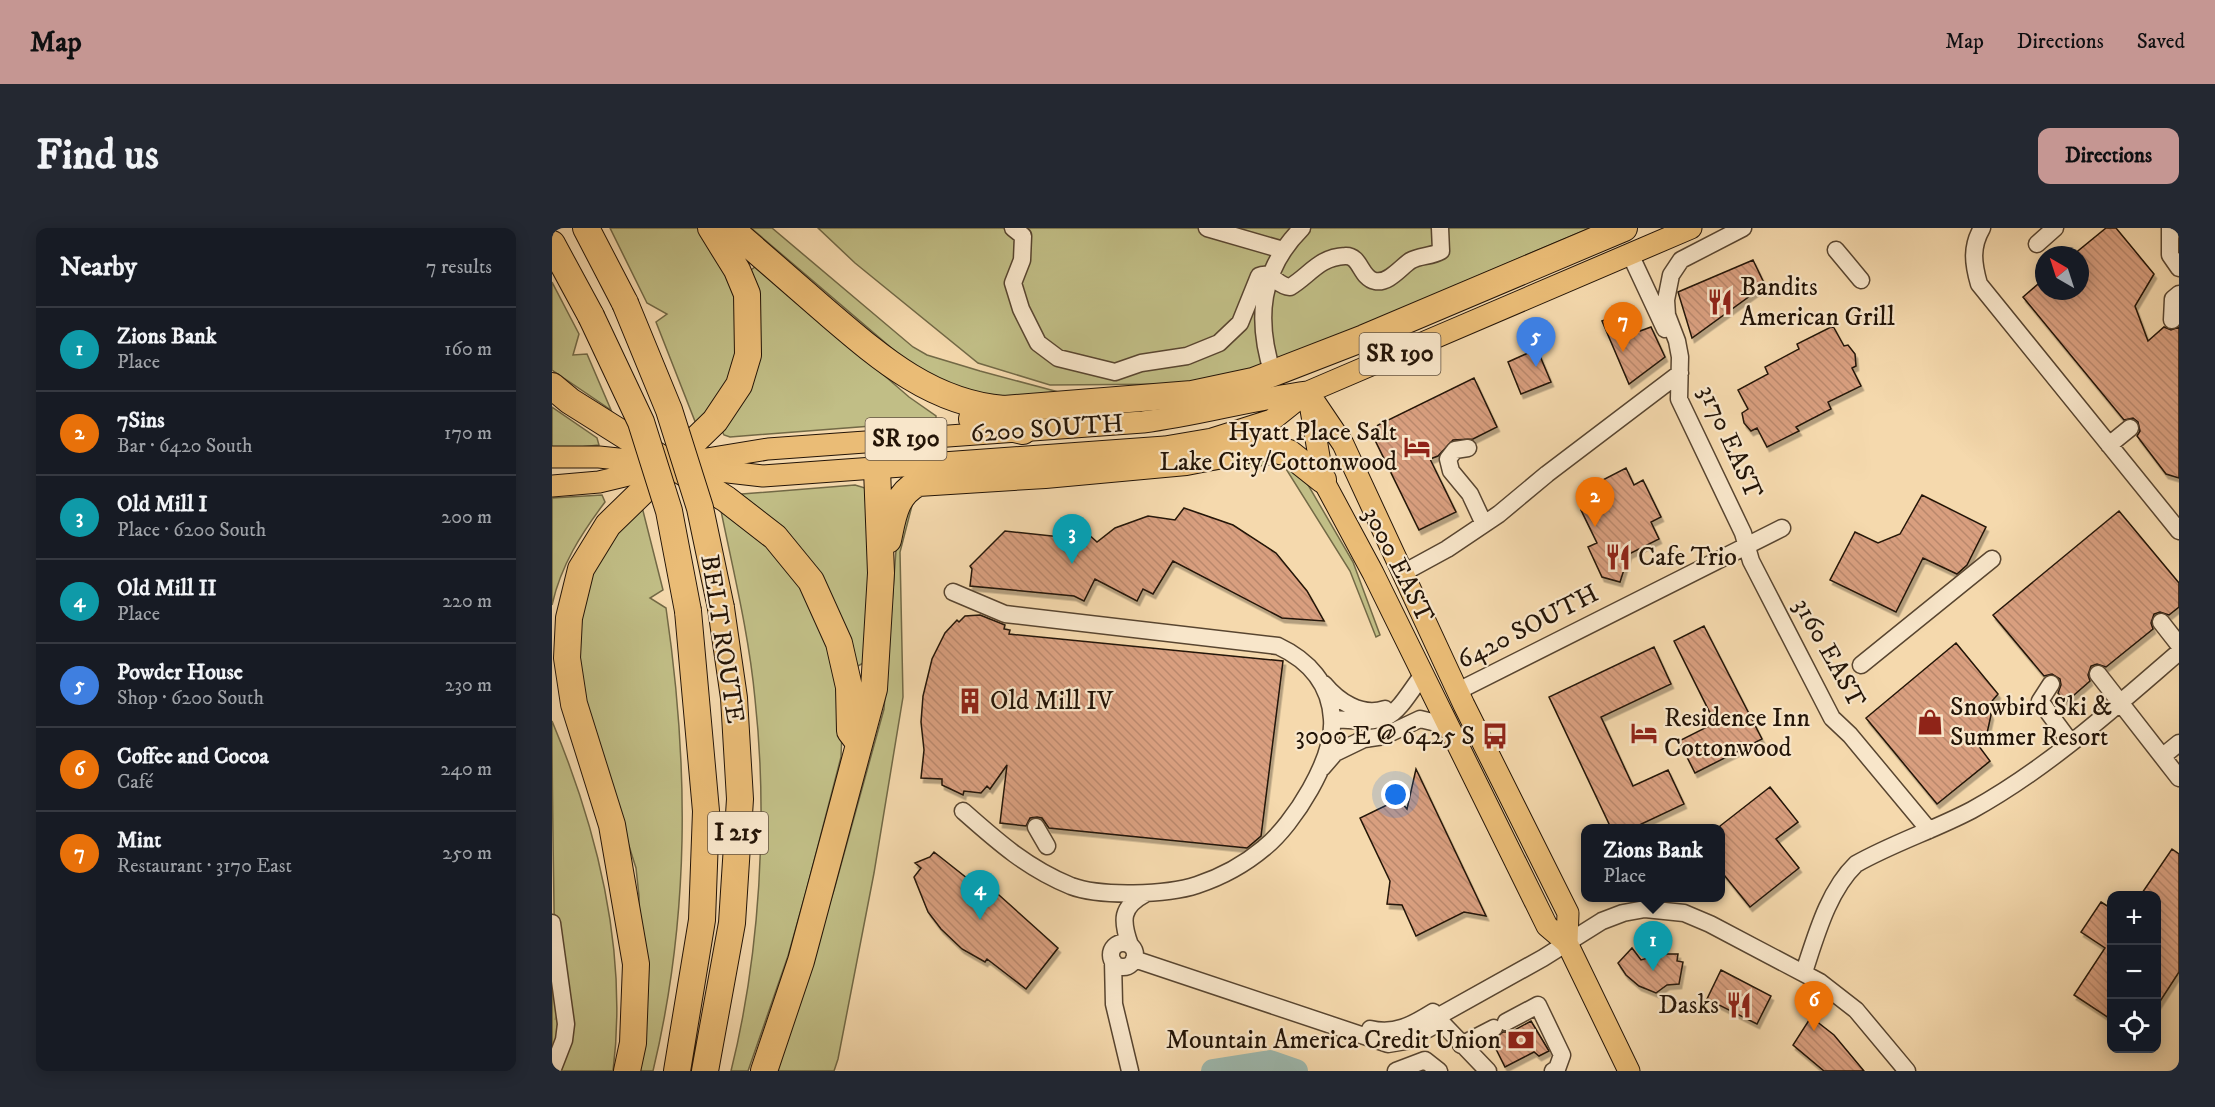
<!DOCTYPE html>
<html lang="en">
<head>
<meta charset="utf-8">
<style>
	body { margin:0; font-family:"IM FELL DW Pica",serif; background:#242831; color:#f1f3f6 }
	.controls { position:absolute; right:18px; bottom:18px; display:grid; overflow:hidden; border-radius:12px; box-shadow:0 3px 15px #0003 }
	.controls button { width:54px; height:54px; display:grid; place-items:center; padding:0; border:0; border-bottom:2px solid #363941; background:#171b24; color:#f1f3f6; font:30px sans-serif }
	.compass { position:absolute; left:1483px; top:18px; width:54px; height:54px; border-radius:50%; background:#171b24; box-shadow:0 3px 15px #0003; rotate:321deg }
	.you { position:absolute; left:844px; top:567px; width:21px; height:21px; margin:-15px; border:4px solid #fff; border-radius:50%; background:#1a73e8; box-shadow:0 0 0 9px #1a73e833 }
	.badge { display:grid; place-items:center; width:39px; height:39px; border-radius:50%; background:#c59692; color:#fff; font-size:20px; font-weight:700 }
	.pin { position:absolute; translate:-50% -50px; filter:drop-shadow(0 2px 3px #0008) }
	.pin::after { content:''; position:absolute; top:32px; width:21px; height:18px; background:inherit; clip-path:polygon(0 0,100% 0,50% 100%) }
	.popup { position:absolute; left:1029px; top:596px; width:144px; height:78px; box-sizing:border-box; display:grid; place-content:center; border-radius:12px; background:#171b24; filter:drop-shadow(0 2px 4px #0005); font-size:20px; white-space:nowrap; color:#9ea1a6 }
	.popup b { font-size:22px; color:#f1f3f6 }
	.popup::after { content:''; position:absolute; left:50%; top:100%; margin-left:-12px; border:12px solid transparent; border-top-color:#171b24 }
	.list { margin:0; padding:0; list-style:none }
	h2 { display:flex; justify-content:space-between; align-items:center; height:78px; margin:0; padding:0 24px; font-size:26px }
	h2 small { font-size:20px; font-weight:400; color:#9ea1a6 }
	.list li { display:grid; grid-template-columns:39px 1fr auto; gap:18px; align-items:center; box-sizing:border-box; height:84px; padding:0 24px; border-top:2px solid #363941 }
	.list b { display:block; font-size:22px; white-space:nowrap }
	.list p { margin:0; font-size:20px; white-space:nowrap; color:#9ea1a6 }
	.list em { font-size:20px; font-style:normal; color:#9ea1a6 }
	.icon { flex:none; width:33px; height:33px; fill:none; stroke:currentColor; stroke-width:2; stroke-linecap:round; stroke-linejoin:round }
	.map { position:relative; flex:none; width:1627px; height:843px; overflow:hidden; border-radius:12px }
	header { display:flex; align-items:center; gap:36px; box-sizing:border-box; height:84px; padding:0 30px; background:#c59692; color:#111 }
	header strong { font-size:28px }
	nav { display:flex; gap:33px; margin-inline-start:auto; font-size:21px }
	.intro { display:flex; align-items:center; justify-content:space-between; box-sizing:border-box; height:144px; padding:0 36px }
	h1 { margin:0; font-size:42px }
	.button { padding:15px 27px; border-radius:12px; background:#c59692; color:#111; font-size:21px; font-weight:700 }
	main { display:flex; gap:36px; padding:0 36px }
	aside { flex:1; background:#171b24; border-radius:12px; box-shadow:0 3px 15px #0003 }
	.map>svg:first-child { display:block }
	.grass { fill:#c1be86; stroke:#726946; stroke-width:1.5 }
	.forest { fill:url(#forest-crowns); stroke:#726946; stroke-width:1.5 }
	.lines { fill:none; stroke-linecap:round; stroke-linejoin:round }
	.river { stroke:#9db9af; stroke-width:24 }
	.building { fill:url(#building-back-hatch); stroke:#231407; stroke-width:1.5; filter:url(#shadow) }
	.minor-casing { stroke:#584530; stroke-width:19 }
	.major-casing { stroke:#231407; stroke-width:23 }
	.highway-casing { stroke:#231407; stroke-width:28 }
	.minor { stroke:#f8e6ca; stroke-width:16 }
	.major { stroke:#eabc76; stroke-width:21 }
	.highway { stroke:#eabc76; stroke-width:26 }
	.highway-bridge-casing { stroke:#231407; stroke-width:28; stroke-linecap:butt }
	.highway-bridge { stroke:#eabc76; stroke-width:26 }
	.labels { text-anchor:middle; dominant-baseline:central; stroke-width:4.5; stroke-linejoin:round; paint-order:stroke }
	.shield { fill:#f8e6ca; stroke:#635342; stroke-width:1.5 }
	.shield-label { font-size:24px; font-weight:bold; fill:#231407 }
	.poi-label { font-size:26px; fill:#231407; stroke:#f8e6ca; text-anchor:start }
	.street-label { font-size:26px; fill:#231407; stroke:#f8e6ca }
</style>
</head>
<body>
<header>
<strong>Map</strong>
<nav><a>Map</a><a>Directions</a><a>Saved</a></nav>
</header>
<div class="intro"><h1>Find us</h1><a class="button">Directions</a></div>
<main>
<aside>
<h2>Nearby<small>7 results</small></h2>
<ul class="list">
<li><span class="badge" style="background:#0f9aa8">1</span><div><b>Zions Bank</b><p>Place</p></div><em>160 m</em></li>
<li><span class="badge" style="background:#e8710a">2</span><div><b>7Sins</b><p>Bar · 6420 South</p></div><em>170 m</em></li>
<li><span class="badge" style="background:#0f9aa8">3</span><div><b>Old Mill I</b><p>Place · 6200 South</p></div><em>200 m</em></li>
<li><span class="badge" style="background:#0f9aa8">4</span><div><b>Old Mill II</b><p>Place</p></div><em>220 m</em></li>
<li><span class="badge" style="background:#3f7fe0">5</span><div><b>Powder House</b><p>Shop · 6200 South</p></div><em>230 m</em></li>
<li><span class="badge" style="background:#e8710a">6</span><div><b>Coffee and Cocoa</b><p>Café</p></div><em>240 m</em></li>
<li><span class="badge" style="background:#e8710a">7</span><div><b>Mint</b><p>Restaurant · 3170 East</p></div><em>250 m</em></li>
</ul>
</aside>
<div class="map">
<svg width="1627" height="843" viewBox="0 0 1627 843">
	<defs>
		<pattern id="forest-crowns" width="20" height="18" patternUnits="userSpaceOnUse" patternTransform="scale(1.5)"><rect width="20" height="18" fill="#c1be86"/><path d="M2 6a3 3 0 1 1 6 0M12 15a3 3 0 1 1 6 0" fill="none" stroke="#a6a272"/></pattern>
		<pattern id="building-back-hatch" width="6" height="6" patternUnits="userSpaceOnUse" patternTransform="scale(1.5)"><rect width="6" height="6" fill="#d99f7f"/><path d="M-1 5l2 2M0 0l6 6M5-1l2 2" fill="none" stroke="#ba886c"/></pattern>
		<filter id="shadow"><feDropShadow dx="2.5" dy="4.5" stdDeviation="0" flood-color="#0004"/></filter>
	</defs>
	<rect width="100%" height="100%" fill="#f5d9ad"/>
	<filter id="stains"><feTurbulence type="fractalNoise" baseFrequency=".00333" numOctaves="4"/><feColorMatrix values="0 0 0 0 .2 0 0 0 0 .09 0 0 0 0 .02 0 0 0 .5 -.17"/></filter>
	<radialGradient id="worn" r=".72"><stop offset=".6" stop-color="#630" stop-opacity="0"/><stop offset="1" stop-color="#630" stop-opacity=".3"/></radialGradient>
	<path class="grass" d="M58,0H149L187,67L184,138L146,201L104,94L115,86L95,75Z
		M199,0H220L361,119L375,127L428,143L514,166L626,156L498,157L426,135L303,35L266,0H1038L743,126L706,138L698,147L688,151L630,162L556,168L458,174L405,166L377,152Z
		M203,39H207L357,169L384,188V193L178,209L172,207L170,203L199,42Z
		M0,54L27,106L21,127L35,126L59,182L0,142Z
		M0,179L45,210L47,217L0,222Z
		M718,225L745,238L801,334L828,407L824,409L798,343L731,236L363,266L348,324L351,469L322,645L286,831L282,843H223L282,662L332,481L346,296L361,265Z
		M303,257L313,260L318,351L313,434L306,438L189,269L190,266Z
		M50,267L53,274C29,306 9,337 0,377V270Z
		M89,275L111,362L98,370L114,380C137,537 138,688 101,843H86L87,668L84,640L45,517L20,423L42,333Z
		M168,278L207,308L263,378L285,443L290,504L289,529L254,664L236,728L196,843H179C208,726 216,590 203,471C197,406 181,342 168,278Z
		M0,493C46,603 76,723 61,843H3C4,726 0,610 0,493Z"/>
	<path class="forest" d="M0,751C6,781 9,799 0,829Z"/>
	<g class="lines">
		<path class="river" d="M661,843L718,834L744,843"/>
	</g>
	<path class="building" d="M1554,0H1564L1602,46L1583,78L1596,113L1612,99L1619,102L1627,99V250L1614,246L1585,208L1588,203L1586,194L1581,190L1572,192L1471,69L1492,51V63H1528V27H1521Z
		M1201,32L1213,57L1140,110L1126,64Z
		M1079,83L1088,103L1099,99L1113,129L1077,156L1050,93Z
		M1281,98L1292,118L1296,117L1303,126L1304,138L1300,140L1309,158L1276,174L1279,181L1244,199L1247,203L1215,219L1205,200L1199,203L1192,195L1190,185L1196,181L1186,162L1216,146L1213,139L1247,121L1245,116Z
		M985,121L999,154L969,166L956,134Z
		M922,150L945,199L921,211L901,212L886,228L878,231L904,284L867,302L820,206L826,197Z
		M1074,240L1082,257L1091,252L1109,289L1099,294L1107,311L1077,326L1068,354L1050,349L1036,319L1045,315L1029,282L1046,274L1039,258Z
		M1370,267L1434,299L1415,337L1405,346L1371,330L1344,384L1278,352L1303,304L1326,315L1348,306Z
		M632,280L681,297L724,325L755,363L772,393L730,390L621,333L601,366L591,361L585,373L543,351L532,373L522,368L418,358L420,341L418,338L453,303L528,311L534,304L545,314L563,300L596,288L623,292Z
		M1567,283L1627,355V379L1617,387L1608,384L1602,386L1599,395L1601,401L1554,439L1545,436L1539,438L1536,447L1538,453L1514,474L1506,465L1509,457L1508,451L1500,446L1492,448L1441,387Z
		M428,387L453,397L452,401L458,402L457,406L731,433L709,608L695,620L497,600L490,590L485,589L478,590L474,598L448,595L455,537L438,561L435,558L429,565L412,563L411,567L390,557V551L369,550L372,522L369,494L371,468L380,431L393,405L405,392L407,394L413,388Z
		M1152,398L1210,511L1143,545L1127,513L1163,495L1122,413Z
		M1404,415L1446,466L1435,479L1439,487L1434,510L1423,513L1438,533L1385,576L1314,490Z
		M1102,419L1119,456L1049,489L1081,558L1116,542L1132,576L1081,600H1059L997,469Z
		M864,541L934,688L912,684L864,708L850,677L835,676L838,653L808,590L835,577L834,573L844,568L855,581Z
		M1218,559L1246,594L1224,611L1247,640L1198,679L1168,642V598Z
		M1620,621L1627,626V744L1605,778V668H1588Z
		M382,624L420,654L423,652L447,667L506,720L474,761L435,731L433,734L410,721L389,701L376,684L362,649L369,640L363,635L378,629Z
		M1549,674L1560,681V792L1522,767L1553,720L1529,704Z
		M1080,720L1089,732L1110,726H1126L1125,733L1131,734L1127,756L1115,757L1104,765L1087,758L1074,747L1066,735Z
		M1169,742L1219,768L1205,796L1155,771Z
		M1259,789L1282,807L1312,843H1272L1241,817Z
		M979,793L997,823L987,828L982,824L953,839L940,813L951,804H959Z"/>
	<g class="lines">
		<g class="minor-casing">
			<path id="minor" d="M461,0L471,8L470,32L461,55L469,81L486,115L506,130L563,144L589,135L635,128L667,115L688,95L707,48C720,42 724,58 738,59C757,48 767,29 793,28C809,27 808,50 823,53C836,56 848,40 858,33C868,27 879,29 889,23L888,0
				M655,0L731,22
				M1191,0L1129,32L1119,47L1114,72L1115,87L1125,113L1128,129L1127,171L1191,305L1199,333L1280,490L1298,507L1377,602
				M1430,0C1419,19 1421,35 1427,56L1627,303
				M1618,0V27L1627,40
				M1485,16L1503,0
				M1284,22L1309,52
				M1078,26L1113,101
				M1620,92L1621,71L1627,66
				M721,146C703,91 708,42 750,0
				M1557,217L1578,200
				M916,220L903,222L896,231L899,243L918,266L932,296
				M851,345L895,321L947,286L995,246L1128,145
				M401,364L453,386L726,418C756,432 778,456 780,491C783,530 742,596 712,620C693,636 669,649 645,657C615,667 548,669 519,658C475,640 446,614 411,583
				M1609,394L1627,417
				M1309,437L1440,331
				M1546,446L1627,550
				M772,456C786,473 809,489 833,481
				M1499,456L1488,473L1519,515
				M906,463L1230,300
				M781,491C840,495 837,495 871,446
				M1611,528L1627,515
				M770,540L783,525L812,511L832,508L868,491L897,498
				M484,599L495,618
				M0,695L14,796L12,812L0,843
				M559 727a12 12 0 1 1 24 0a12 12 0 1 1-24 0Z
				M578,717C569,692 569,679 593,666
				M582,731L836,816L854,813L889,794L936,843
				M561,733L562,776L578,843
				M1252,744C1264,708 1276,663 1304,636C1341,615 1382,602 1420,582C1496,540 1562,480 1627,424
				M885,789L991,730L1050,693L1071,685L1093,681L1132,685L1158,696L1268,754L1304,782L1355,843
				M954,794L986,777L1010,827L1005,841L1001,843
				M818,801C843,807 860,797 881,784
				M909,817L942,800
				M844,843L873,832L887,843"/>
		</g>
		<g class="major-casing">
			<path id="major" d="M756,164L771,252L821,345L995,698L1015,715L1077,843
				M760,170L791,216L912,477L1016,685L1015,715
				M0,229H47L105,235
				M141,240L211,248L613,219L660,211L720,192L755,164
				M0,258L47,254L118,237L216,221L591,194C647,187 700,171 756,164L1139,0"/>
		</g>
		<g class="highway-casing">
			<path id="highway" d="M34,0L73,75
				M178,0C209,27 240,54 271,81C326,128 378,175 452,181L640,166L701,153L812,110L1072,0
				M0,16L39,88
				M0,158L18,173L174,271L223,309L259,353L287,415L297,459L298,503L307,515
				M420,191L471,203
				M336,312C341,289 343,267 366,255L493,247L634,234L711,219L737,225L771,252
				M75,843L81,815L84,736L60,597L22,476L15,430L17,390L29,341L56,297L163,193L187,157L196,127L195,66L185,42L159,0
				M125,843L150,692L154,583L136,383
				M153,843L180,695L188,571L182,470L169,380
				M212,843L249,733L322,461L329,345L325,241"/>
		</g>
		<use href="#minor" class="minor"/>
		<use href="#major" class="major"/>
		<use href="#highway" class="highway"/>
		<g class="highway-bridge-casing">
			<path id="highway-bridge" d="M73,75L117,182L148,280L169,380
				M39,88L89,194L117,283L136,383"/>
		</g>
		<use href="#highway-bridge" class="highway-bridge"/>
	</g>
	<defs>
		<g id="restaurant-bare" transform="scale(2.07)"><path d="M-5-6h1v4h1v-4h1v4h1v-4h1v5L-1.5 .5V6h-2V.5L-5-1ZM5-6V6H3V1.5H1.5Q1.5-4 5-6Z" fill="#8f2418" stroke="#f8e6ca" stroke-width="2.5" paint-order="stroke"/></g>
		<g id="hotel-bare" transform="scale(2.07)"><path d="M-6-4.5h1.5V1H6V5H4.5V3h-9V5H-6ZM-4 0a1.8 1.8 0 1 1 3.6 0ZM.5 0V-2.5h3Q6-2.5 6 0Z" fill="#8f2418" stroke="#f8e6ca" stroke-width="2.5" paint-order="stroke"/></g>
		<g id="building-bare" transform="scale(2.07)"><path d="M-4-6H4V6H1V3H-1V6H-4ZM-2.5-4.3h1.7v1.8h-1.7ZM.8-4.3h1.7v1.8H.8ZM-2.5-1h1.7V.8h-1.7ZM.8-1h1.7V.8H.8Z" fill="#8f2418" stroke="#f8e6ca" stroke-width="2.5" paint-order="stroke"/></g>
		<g id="shop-bare" transform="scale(2.07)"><path d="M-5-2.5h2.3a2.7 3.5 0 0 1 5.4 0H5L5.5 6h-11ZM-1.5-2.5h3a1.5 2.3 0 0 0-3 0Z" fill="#8f2418" stroke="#f8e6ca" stroke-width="2.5" paint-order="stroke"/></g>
		<g id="bus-bare" transform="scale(2.07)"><path d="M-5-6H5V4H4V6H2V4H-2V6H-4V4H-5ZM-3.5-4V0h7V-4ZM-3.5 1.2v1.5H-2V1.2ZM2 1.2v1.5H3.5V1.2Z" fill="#8f2418" stroke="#f8e6ca" stroke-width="2.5" paint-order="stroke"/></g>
		<g id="bank-bare" transform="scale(2.07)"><path d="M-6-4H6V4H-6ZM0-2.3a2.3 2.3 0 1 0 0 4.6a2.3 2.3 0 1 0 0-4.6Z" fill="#8f2418" stroke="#f8e6ca" stroke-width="2.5" paint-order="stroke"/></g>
	</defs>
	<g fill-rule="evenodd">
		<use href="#restaurant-bare" x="1168" y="74"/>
		<use href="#hotel-bare" x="865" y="219"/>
		<use href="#restaurant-bare" x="1066" y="329"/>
		<use href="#building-bare" x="418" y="473"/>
		<use href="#shop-bare" x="1378" y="494"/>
		<use href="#hotel-bare" x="1092" y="505"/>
		<use href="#bus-bare" x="943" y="508"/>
		<use href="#restaurant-bare" x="1187" y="777"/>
		<use href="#bank-bare" x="969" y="812"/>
	</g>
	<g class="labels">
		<g class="shield">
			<rect x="807.5" y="105" width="81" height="42" rx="4.5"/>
			<rect x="313.5" y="190" width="81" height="42" rx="4.5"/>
			<rect x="156" y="584" width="60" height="42" rx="4.5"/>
		</g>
		<g class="shield-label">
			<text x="848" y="126">SR 190</text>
			<text x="354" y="211">SR 190</text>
			<text x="186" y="605">I 215</text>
		</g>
		<g class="poi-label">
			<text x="1188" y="59">Bandits<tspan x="1188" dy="30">American Grill</tspan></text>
			<text x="845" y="204" text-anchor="end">Hyatt Place Salt<tspan x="845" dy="30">Lake City/Cottonwood</tspan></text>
			<text x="1086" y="329">Cafe Trio</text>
			<text x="438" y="473">Old Mill IV</text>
			<text x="1398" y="479">Snowbird Ski &amp;<tspan x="1398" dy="30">Summer Resort</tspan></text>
			<text x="1112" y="490">Residence Inn<tspan x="1112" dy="30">Cottonwood</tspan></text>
			<text x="923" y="508" text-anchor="end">3000 E @ 6425 S</text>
			<text x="1167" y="777" text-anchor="end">Dasks</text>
			<text x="949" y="812" text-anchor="end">Mountain America Credit Union</text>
		</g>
		<g class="street-label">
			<text transform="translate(495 201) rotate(-4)">6200 SOUTH</text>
			<text transform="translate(1178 214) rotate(66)">3170 EAST</text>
			<text transform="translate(846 337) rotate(63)">3000 EAST</text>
			<text transform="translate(976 399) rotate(-27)">6420 SOUTH</text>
			<text transform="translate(170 411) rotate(81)">BELT ROUTE</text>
			<text transform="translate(1277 425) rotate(61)">3160 EAST</text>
		</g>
	</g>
	<rect width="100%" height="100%" filter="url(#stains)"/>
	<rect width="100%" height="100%" fill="url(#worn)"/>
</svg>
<div class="controls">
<button>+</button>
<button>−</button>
<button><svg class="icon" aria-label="locate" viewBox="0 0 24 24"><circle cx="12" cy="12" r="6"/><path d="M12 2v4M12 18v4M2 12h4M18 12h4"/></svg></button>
</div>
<svg class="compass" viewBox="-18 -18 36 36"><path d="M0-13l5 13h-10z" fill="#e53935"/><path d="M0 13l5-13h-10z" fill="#9ea1a6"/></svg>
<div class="you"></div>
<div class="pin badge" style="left:1101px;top:743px;background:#0f9aa8">1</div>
<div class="popup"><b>Zions Bank</b>Place</div>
<div class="pin badge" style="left:1043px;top:299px;background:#e8710a">2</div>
<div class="pin badge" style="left:520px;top:336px;background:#0f9aa8">3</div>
<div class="pin badge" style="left:428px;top:692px;background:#0f9aa8">4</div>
<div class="pin badge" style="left:984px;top:139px;background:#3f7fe0">5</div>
<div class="pin badge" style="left:1262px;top:803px;background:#e8710a">6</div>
<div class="pin badge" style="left:1071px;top:124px;background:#e8710a">7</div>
</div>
</main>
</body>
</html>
